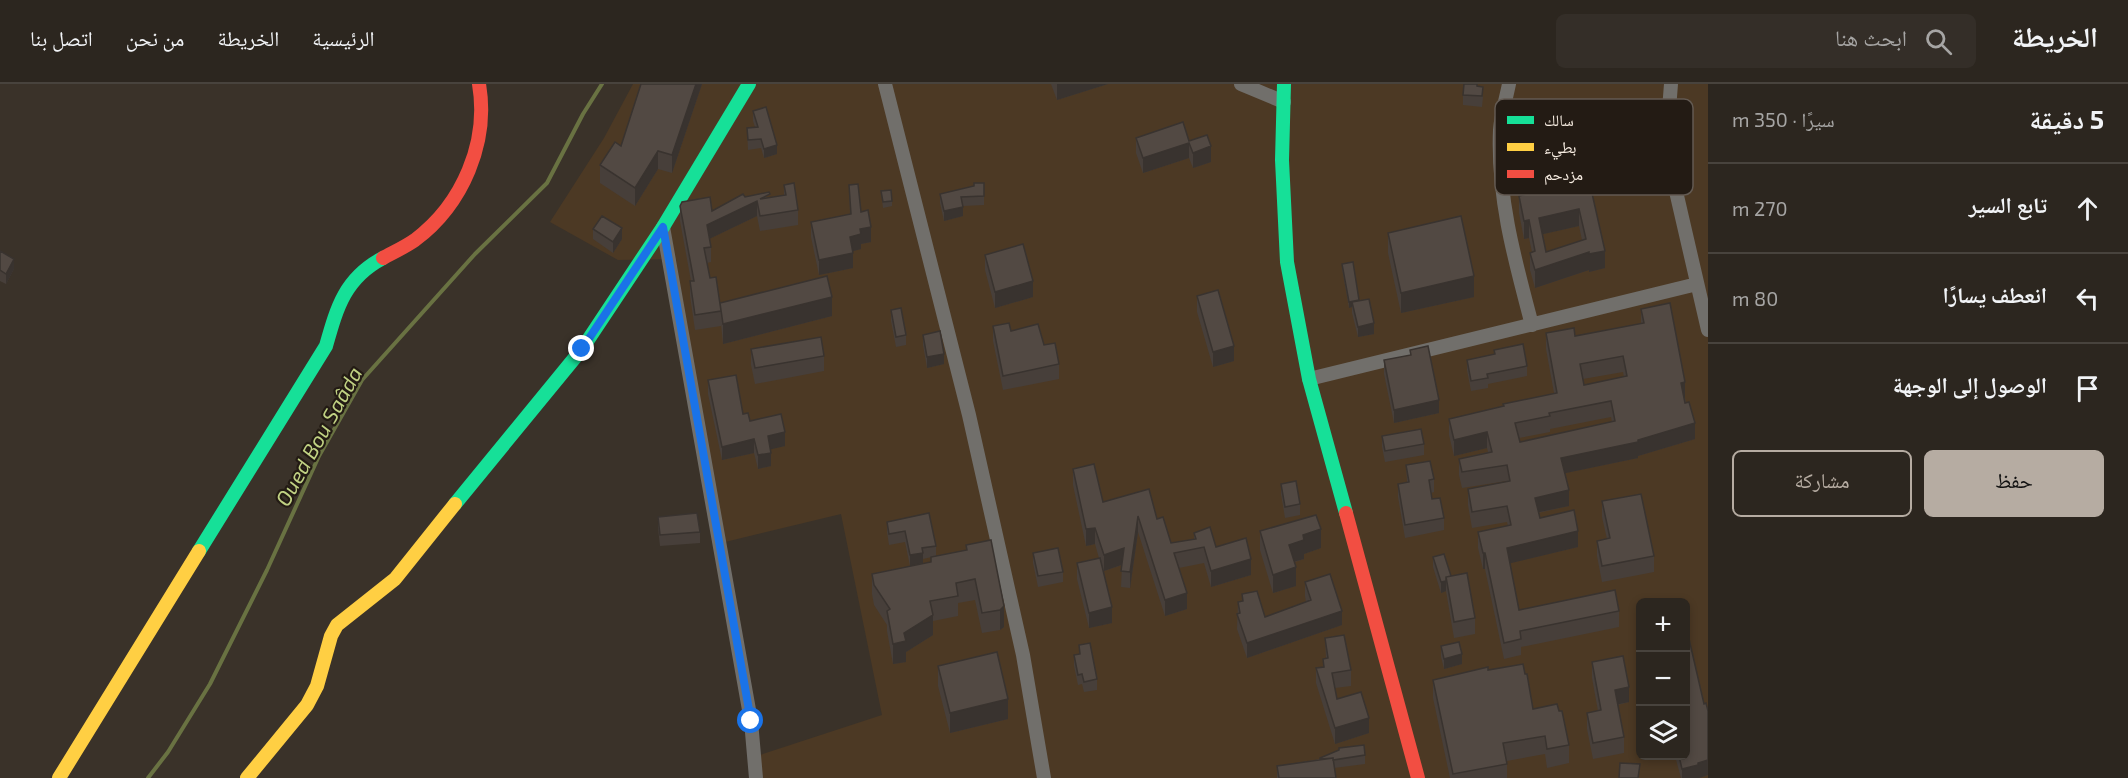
<!DOCTYPE html>
<html lang="ar">
<head>
<meta charset="utf-8">
<style>
	body { margin:0; font-family:"Exo 2","Noto Naskh Arabic",sans-serif; background:#342e28; color:#f1f3f6; direction:rtl }
	.controls { position:absolute; right:18px; bottom:18px; display:grid; overflow:hidden; border-radius:9px; box-shadow:0 3px 9px #0003 }
	.controls button { width:54px; height:54px; display:grid; place-items:center; padding:0; border:0; border-bottom:2px solid #48433d; background:#2c261f; color:#f1f3f6; font:30px sans-serif }
	.stop { position:absolute; width:18px; height:18px; margin:-14px; border:4px solid #1a73e8; border-radius:50%; background:#fff }
	.stop.end { background:#1a73e8; border-color:#fff; box-shadow:0 2px 6px #0008 }
	.list { margin:0; padding:0; list-style:none }
	h2 { display:flex; justify-content:space-between; align-items:center; height:78px; margin:0; padding:0 24px; font-size:26px }
	h2 small { font-size:20px; font-weight:400; color:#a6a5a4 }
	.list li { display:grid; grid-template-columns:39px 1fr auto; gap:18px; align-items:center; box-sizing:border-box; height:90px; padding:0 24px; border-top:2px solid #48433d }
	.list b { display:block; font-size:22px; white-space:nowrap }
	.list em { font-size:20px; font-style:normal; color:#a6a5a4 }
	.actions { display:flex; gap:12px; padding:18px 24px }
	.actions a { flex:1; padding:14px 0; border:2px solid #b6aca2; border-radius:9px; text-align:center; font-size:21px; color:#b6aca2 }
	.actions .main { background:#b6aca2; color:#111 }
	.icon { flex:none; width:33px; height:33px; fill:none; stroke:currentColor; stroke-width:2; stroke-linecap:round; stroke-linejoin:round }
	.map { position:relative; flex:none; width:1708px; height:694px; overflow:hidden; direction:ltr }
	header { display:flex; align-items:center; gap:36px; box-sizing:border-box; height:84px; padding:0 30px; background:#2c261f; border-bottom:2px solid #48433d }
	header strong { font-size:28px }
	nav { display:flex; gap:33px; margin-inline-start:auto; font-size:21px }
	.search { width:420px; height:54px; background:#342e28; display:flex; align-items:center; gap:15px; box-sizing:border-box; padding:0 21px; border-radius:9px; color:#a6a5a4; font-size:22px }
	main { display:flex }
	aside { flex:1; background:#2c261f }
	.map>svg:first-child { display:block }
	.built { fill:#4c3924; fill-rule:evenodd }
	.lines { fill:none; stroke-linecap:round; stroke-linejoin:round }
	.stream { stroke:#697242; stroke-width:4 }
	.street { stroke:#716f6b; stroke-width:14 }
	.fast { stroke:#16e098; stroke-width:14 }
	.slow { stroke:#ffcf43; stroke-width:14 }
	.jam { stroke:#f24e42; stroke-width:14 }
	.wall { fill:#473f3a; fill-rule:evenodd }
	.shaded-wall { fill:#39332f }
	.building { fill:#524943; stroke:#39332f; stroke-width:1.5; fill-rule:evenodd }
	.route { stroke:#1a73e8; stroke-width:8 }
	.labels { text-anchor:middle; dominant-baseline:central; stroke-width:4.5; stroke-linejoin:round; paint-order:stroke }
	.water-label { font-size:21px; font-style:italic; fill:#c1d283; stroke:#231b14 }
	.key { fill:#231b14; stroke:#635a52; stroke-width:1.5 }
	.key-label { font-size:16px; fill:#f8eee3 }
</style>
</head>
<body>
<header>
<strong>الخريطة</strong>
<div class="search"><svg class="icon" aria-label="search" viewBox="0 0 24 24"><circle cx="10" cy="10" r="6"/><path d="M15 15l6 6"/></svg>ابحث هنا</div>
<nav><a>الرئيسية</a><a>الخريطة</a><a>من نحن</a><a>اتصل بنا</a></nav>
</header>
<main>
<aside>
<h2>5 دقيقة<small>سيرًا · 350 m</small></h2>
<ul class="list">
<li><svg class="icon" aria-label="ahead" viewBox="0 0 24 24"><path d="M12 20V5M6 11l6-6 6 6"/></svg><div><b>تابع السير</b></div><em>270 m</em></li>
<li><svg class="icon" aria-label="left" viewBox="0 0 24 24"><path d="M17 20v-9H6M10 6l-5 5 5 5"/></svg><div><b>انعطف يسارًا</b></div><em>80 m</em></li>
<li><svg class="icon" aria-label="arrive" viewBox="0 0 24 24"><path d="M6 21V4h12l-3 4 3 4H6"/></svg><div><b>الوصول إلى الوجهة</b></div></li>
</ul>
<div class="actions"><a class="main">حفظ</a><a>مشاركة</a></div>
</aside>
<div class="map">
<svg width="1708" height="694" viewBox="0 0 1708 694">
	<rect width="100%" height="100%" fill="#3a3229"/>
	<path class="built" d="M633,0H1708V694H761L757,672L882,631L841,430L721,459L676,175L618,176L550,138L604,54ZM1640,518H1686V672H1640Z"/>
	<g class="lines">
		<path class="stream" d="M148,694L168,668L210,600L267,486L319,372L362,296L475,170L547,99L583,30L602,0"/>
		<path class="street" d="M885,0L969,331L1023,571L1044,694
			M1241,0L1284,18
			M1509,0C1506,15 1501,31 1500,46C1497,113 1515,177 1532,241
			M1671,0L1666,64L1708,246
			M663,143L751,637L756,694
			M1309,295L1697,200"/>
		<path class="fast" d="M1284,0L1282,76L1287,178L1309,295L1346,429
			M455,420L582,265L663,143L749,0
			M199,467L326,262C337,223 345,194 383,174"/>
		<path class="slow" d="M59,694L199,467
			M247,694L307,621L317,602L331,552L337,541L395,495L455,420"/>
		<path class="jam" d="M383,174C394,168 405,163 415,156C463,120 489,58 479,0
			M1346,429L1418,694"/>
	</g>
	<path class="wall" d="M641,0H702L672,89L658,85L635,122L600,99V81L621,62Z
		M1051,0H1108L1057,16Z
		M1478,2L1483,13L1482,23L1463,21V11Z
		M753,27L777,70L764,74L761,64L748,66L747,44L755,43L753,37Z
		M1136,54L1189,57L1211,78L1193,84L1189,74L1143,89L1136,69Z
		M1544,84L1564,101L1589,96L1605,184L1589,188V186L1535,204L1530,186V169L1532,168L1529,154L1524,155L1519,129V112L1544,106ZM1579,142L1582,156L1546,168L1543,150Z
		M984,99V121L963,122V132L944,137L940,119V110L974,102Z
		M784,101L798,126V141L760,147L757,132L709,155L711,163V178L707,179L710,194L720,226V219L832,232L723,260L721,240V242L695,246L690,212V197H691L680,137V122L712,127L745,113H770L784,111Z
		M849,101L861,128L871,158L861,160V165L853,167V184L819,191L811,153V138L850,130Z
		M881,107L892,117V122L883,124Z
		M593,145L622,155L613,169L593,155Z
		M1388,149L1474,213L1401,229L1388,169Z
		M0,167L14,185L6,200L0,197Z
		M985,171L1033,213L995,224L985,186Z
		M1342,180L1359,217L1374,250L1358,253L1352,229V223L1349,224L1342,185Z
		M1197,212L1234,277L1213,283L1197,228Z
		M1641,225L1685,314L1695,355L1638,372V374L1565,389L1569,422L1538,429L1540,434L1578,463L1510,479L1519,526L1619,527V543L1521,563V571L1504,575L1485,485H1483L1478,464V448L1508,442L1507,438L1472,444L1468,421V405L1507,398V397L1462,404L1459,391V375L1488,368L1487,364L1454,372L1449,351V335L1554,309L1546,265V249L1575,252L1641,240ZM1623,288L1624,293L1584,301L1583,295ZM1611,333L1612,338L1520,358L1519,354L1550,348V345Z
		M891,226L906,251V261L896,263L891,237Z
		M993,242L1011,247L1044,261L1059,280V295L1003,306L993,257Z
		M923,251L944,280L927,284L923,261Z
		M751,265L824,272V287L755,300L751,281Z
		M1410,266L1439,329L1394,339L1384,290V276L1410,272Z
		M1494,266L1527,282V292L1488,300V304L1471,307L1467,286V276L1494,270Z
		M708,296L743,330L750,337L785,362L770,365L771,382L758,385L754,369L722,376L708,310Z
		M1382,352L1424,360V371L1385,378L1382,363Z
		M1406,381L1434,395V408L1431,409L1432,415L1444,434V446L1405,454L1398,413V400L1407,398Z
		M1073,385L1103,418L1157,435L1171,459L1194,455V449L1216,463L1251,491L1211,503L1204,479L1179,484L1187,525L1165,532L1138,448L1130,504L1121,503L1122,481L1104,487L1112,539L1089,544L1077,495V479L1099,474L1095,460L1086,462L1073,401Z
		M1281,400L1300,420V431L1285,434L1281,410Z
		M1602,417L1654,472V488L1602,498L1597,472V457L1607,455L1602,433Z
		M658,433L700,448V459L660,462L658,444Z
		M887,438L936,462V472L923,475V479L910,482L905,458L889,461L887,448Z
		M1260,447L1321,464L1304,470V475L1295,478L1296,502L1273,509L1260,466Z
		M991,456L1004,543L1000,546L982,549L975,516L958,519V532L933,537V551L906,568V578L893,580L887,547V541L874,521L872,510V490L931,478V473L966,466V461Z
		M1033,469L1063,488V498L1038,503L1033,479Z
		M1433,473L1451,492L1475,534V550L1454,554L1446,507L1441,509L1433,483Z
		M1305,498L1342,541L1247,574L1237,545L1238,518L1242,517V510L1265,533L1306,518L1305,512Z
		M1325,554L1351,586V602L1335,604L1337,615L1369,649L1335,660L1316,599V584L1323,583V575H1326Z
		M1079,561L1097,595V606L1084,608L1082,600L1078,601L1074,582V571L1079,570Z
		M1441,562L1462,580L1444,585L1441,573Z
		M1592,578L1629,618L1618,621L1624,653V669L1593,675L1587,645V629L1598,627L1592,594Z
		M938,582L1008,635L950,649L938,602Z
		M1488,586L1525,590L1533,625L1559,627L1569,661V679L1547,684L1545,670L1507,677V694H1450L1433,614V596Z
		M1704,620L1708,627V691L1699,694H1681L1675,672H1686Z
		M1339,664L1365,671V680L1334,684L1336,694H1277V682L1320,675L1339,666Z"/>
	<path class="shaded-wall" d="M696,0H702L672,89V71Z
		M1057,0H1108L1057,16Z
		M1189,59V74L1143,89V74Z
		M777,61V70L764,74V65Z
		M1211,62V78L1193,84V69Z
		M658,67V85L635,122V104Z
		M757,117V132L707,156V141Z
		M963,123V132L944,137V127Z
		M1579,125V142L1539,151V134Z
		M1529,136V154L1524,155V137Z
		M871,143V158L861,160V165L850,168V153L860,145Z
		M622,144V155L613,169V158Z
		M1605,167V184L1589,188V170Z
		M1589,168V186L1535,204V186Z
		M853,169V184L819,191V176Z
		M14,175V185L6,200V190Z
		M1474,192V213L1401,229V209Z
		M1033,197V213L995,224V208Z
		M832,213V232L723,260V240Z
		M1359,216L1352,218V223L1349,224V218Z
		M1374,239V250L1358,253V243Z
		M1234,262V277L1213,283V268Z
		M944,270V280L927,284V273Z
		M1685,298V314L1681,315V299Z
		M1439,316V329L1394,339V326Z
		M1695,339V355L1638,372V374L1561,390V374L1638,356Z
		M785,348V362L768,366V352Z
		M1487,348V364L1454,372V356Z
		M754,355V369L722,376V363Z
		M771,369V382L758,385V371Z
		M1569,406V422L1535,429V414Z
		M1138,432V448L1130,504V488Z
		M1095,444V460L1086,462V445Z
		M1321,445V464L1304,470V475L1289,479V461L1303,451Z
		M1578,447V463L1507,480V464Z
		M1124,464V480L1104,487V471Z
		M923,469V479L910,482V471Z
		M1483,469H1485V485H1483Z
		M1251,475V491L1211,503V487Z
		M1296,483V502L1273,509V491Z
		M1446,497V507L1441,509V498Z
		M1187,509V525L1165,532V516Z
		M1004,522V543L1000,546V526Z
		M1112,523V539L1089,544V529Z
		M1342,527V541L1247,574V559Z
		M933,531V551L906,568V578L893,580V560L904,549Z
		M1462,570V580L1444,585V575Z
		M1629,603V618L1615,621V606Z
		M1008,615V635L950,649V629Z
		M1369,634V649L1335,660V644Z
		M1708,676V691L1699,694H1682V685Z"/>
	<path class="building" d="M641,0H696L672,71L658,67L635,104L600,81L615,58L621,62Z
		M1464,0H1477V2L1483,3L1482,12L1463,11Z
		M766,23L777,61L764,65L761,55L748,56L747,44L758,43L753,27Z
		M1183,38L1189,57L1207,51L1211,62L1193,69L1189,59L1143,74L1136,54Z
		M1560,81L1564,101L1589,96L1605,167L1589,170V168L1535,186L1530,169L1535,167L1529,136L1524,137L1519,112L1547,105L1544,84ZM1579,125L1586,155L1546,168L1539,134Z
		M794,99L798,126L760,132L757,117L707,141L711,163L704,164L710,194L716,193L721,227L695,231L690,197H694L680,122L682,118L710,113L712,127L743,110L745,113L769,108L770,110L760,115L786,111L784,101Z
		M974,99H984V112L961,113L963,123L944,127L940,110L974,102Z
		M858,100L861,128L868,126L871,143L860,145L861,150L850,153L853,169L819,176L811,138L851,130L849,101Z
		M891,106L892,117L883,118L881,107Z
		M602,132L622,144L613,158L593,145Z
		M1461,132L1474,192L1401,209L1388,149Z
		M1023,160L1033,197L995,208L985,171Z
		M0,167L14,175L6,190L0,186Z
		M1353,178L1359,216L1349,218L1342,180Z
		M827,192L832,213L723,240L720,219Z
		M1218,206L1234,262L1213,268L1197,212Z
		M1369,215L1374,239L1358,243L1352,218Z
		M1670,219L1685,298L1681,299L1685,319L1689,318L1695,339L1638,356V358L1561,374L1569,406L1535,414L1540,434L1574,426L1578,447L1507,464L1519,526L1615,506L1619,527L1520,547L1521,555L1504,559L1485,469H1483L1478,448L1511,441L1507,422L1472,428L1468,405L1510,397L1507,381L1462,388L1459,375L1492,368L1487,348L1454,356L1449,335L1504,322L1503,320L1557,309L1546,249L1574,244L1575,252L1644,239L1641,225ZM1623,272L1627,292L1584,301L1580,280ZM1611,317L1615,337L1520,358L1515,339L1550,332L1549,329Z
		M901,224L906,251L896,253L891,226Z
		M1009,239L1011,247L1038,240L1044,261L1055,259L1059,280L1003,292L993,242Z
		M940,247L944,270L927,273L923,251Z
		M821,253L824,272L755,284L751,265Z
		M1523,260L1527,282L1487,290L1488,294L1471,297L1467,276L1495,270L1494,266Z
		M1428,262L1439,316L1394,326L1384,276L1411,271L1410,266Z
		M736,291L743,330L748,329L750,337L781,330L785,348L768,352L771,369L758,371L754,355L722,363L708,296Z
		M1421,345L1424,360L1385,367L1382,352Z
		M1430,377L1434,395L1429,396L1432,415L1440,414L1444,434L1405,441L1398,400L1409,398L1406,381Z
		M1094,380L1103,418L1149,405L1157,435L1163,433L1171,459L1196,455L1194,449L1210,443L1216,463L1246,454L1251,475L1211,487L1204,463L1174,469L1187,509L1165,516L1138,432L1130,488L1121,487L1124,464L1104,471L1095,444L1086,445L1073,385Z
		M1296,397L1300,420L1285,423L1281,400Z
		M1641,410L1654,472L1602,482L1597,457L1610,454L1602,417Z
		M697,429L700,448L660,451L658,433Z
		M929,429L936,462L922,464L923,469L910,471L905,447L889,450L887,438Z
		M1316,431L1321,445L1303,451L1304,456L1289,461L1296,483L1273,491L1260,447Z
		M991,456L1004,522L1000,526L982,529L975,495L956,499L958,512L930,517L933,531L904,549L906,557L893,560L887,527L890,525L874,501L872,490L931,478V473L967,466L966,461Z
		M1058,464L1063,488L1038,492L1033,469Z
		M1444,470L1451,492L1446,493V497L1441,498L1433,473Z
		M1100,474L1112,523L1089,529L1077,479Z
		M1467,489L1475,534L1454,538L1446,493Z
		M1330,490L1342,527L1247,559L1237,530L1240,529L1238,518L1243,517L1242,510L1257,507L1265,533L1311,516L1305,498Z
		M1344,551L1351,586L1332,589L1337,615L1361,608L1369,634L1335,644L1316,584L1324,583L1323,575L1328,574L1325,554Z
		M1689,555L1704,620L1706,619L1708,627V676L1698,679V681L1682,685L1679,672H1686V556Z
		M1459,558L1462,570L1444,575L1441,562Z
		M1090,559L1097,595L1084,598L1082,590L1078,591L1074,571L1080,570L1079,561Z
		M997,568L1008,615L950,629L938,582Z
		M1623,572L1629,603L1615,606L1624,653L1593,659L1587,629L1601,626L1592,578Z
		M1523,580L1525,590H1527L1533,625L1557,620L1559,627H1562L1569,661L1547,665L1545,652L1503,659L1507,680L1453,690L1433,596L1488,583V586Z
		M1364,661L1365,671L1333,676V674L1320,675V674L1339,666V664Z
		M1333,674L1336,694H1279L1277,682Z
		M1620,679L1640,680L1638,694H1619Z"/>
	<g class="lines">
		<path class="route" d="M582,265L663,143L751,637"/>
	</g>
	<g class="labels">
		<g class="water-label">
			<text transform="translate(318 352) rotate(-61)">Oued Bou Saâda</text>
		</g>
	</g>
	<rect x="1495" y="15" width="198" height="96" rx="9" class="key"/>
	<rect x="1507" y="32" width="27" height="8" fill="#16e098"/>
	<rect x="1507" y="59" width="27" height="8" fill="#ffcf43"/>
	<rect x="1507" y="86" width="27" height="8" fill="#f24e42"/>
	<g class="key-label">
		<text x="1544" y="42">سالك</text>
		<text x="1544" y="69">بطيء</text>
		<text x="1544" y="96">مزدحم</text>
	</g>
</svg>
<div class="controls">
<button>+</button>
<button>−</button>
<button><svg class="icon" aria-label="layers" viewBox="0 0 24 24"><path d="M12 4l9 5-9 5-9-5zM3 14l9 5 9-5"/></svg></button>
</div>
<div class="stop" style="left:751px;top:637px"></div>
<div class="stop end" style="left:582px;top:265px"></div>
</div>
</main>
</body>
</html>
